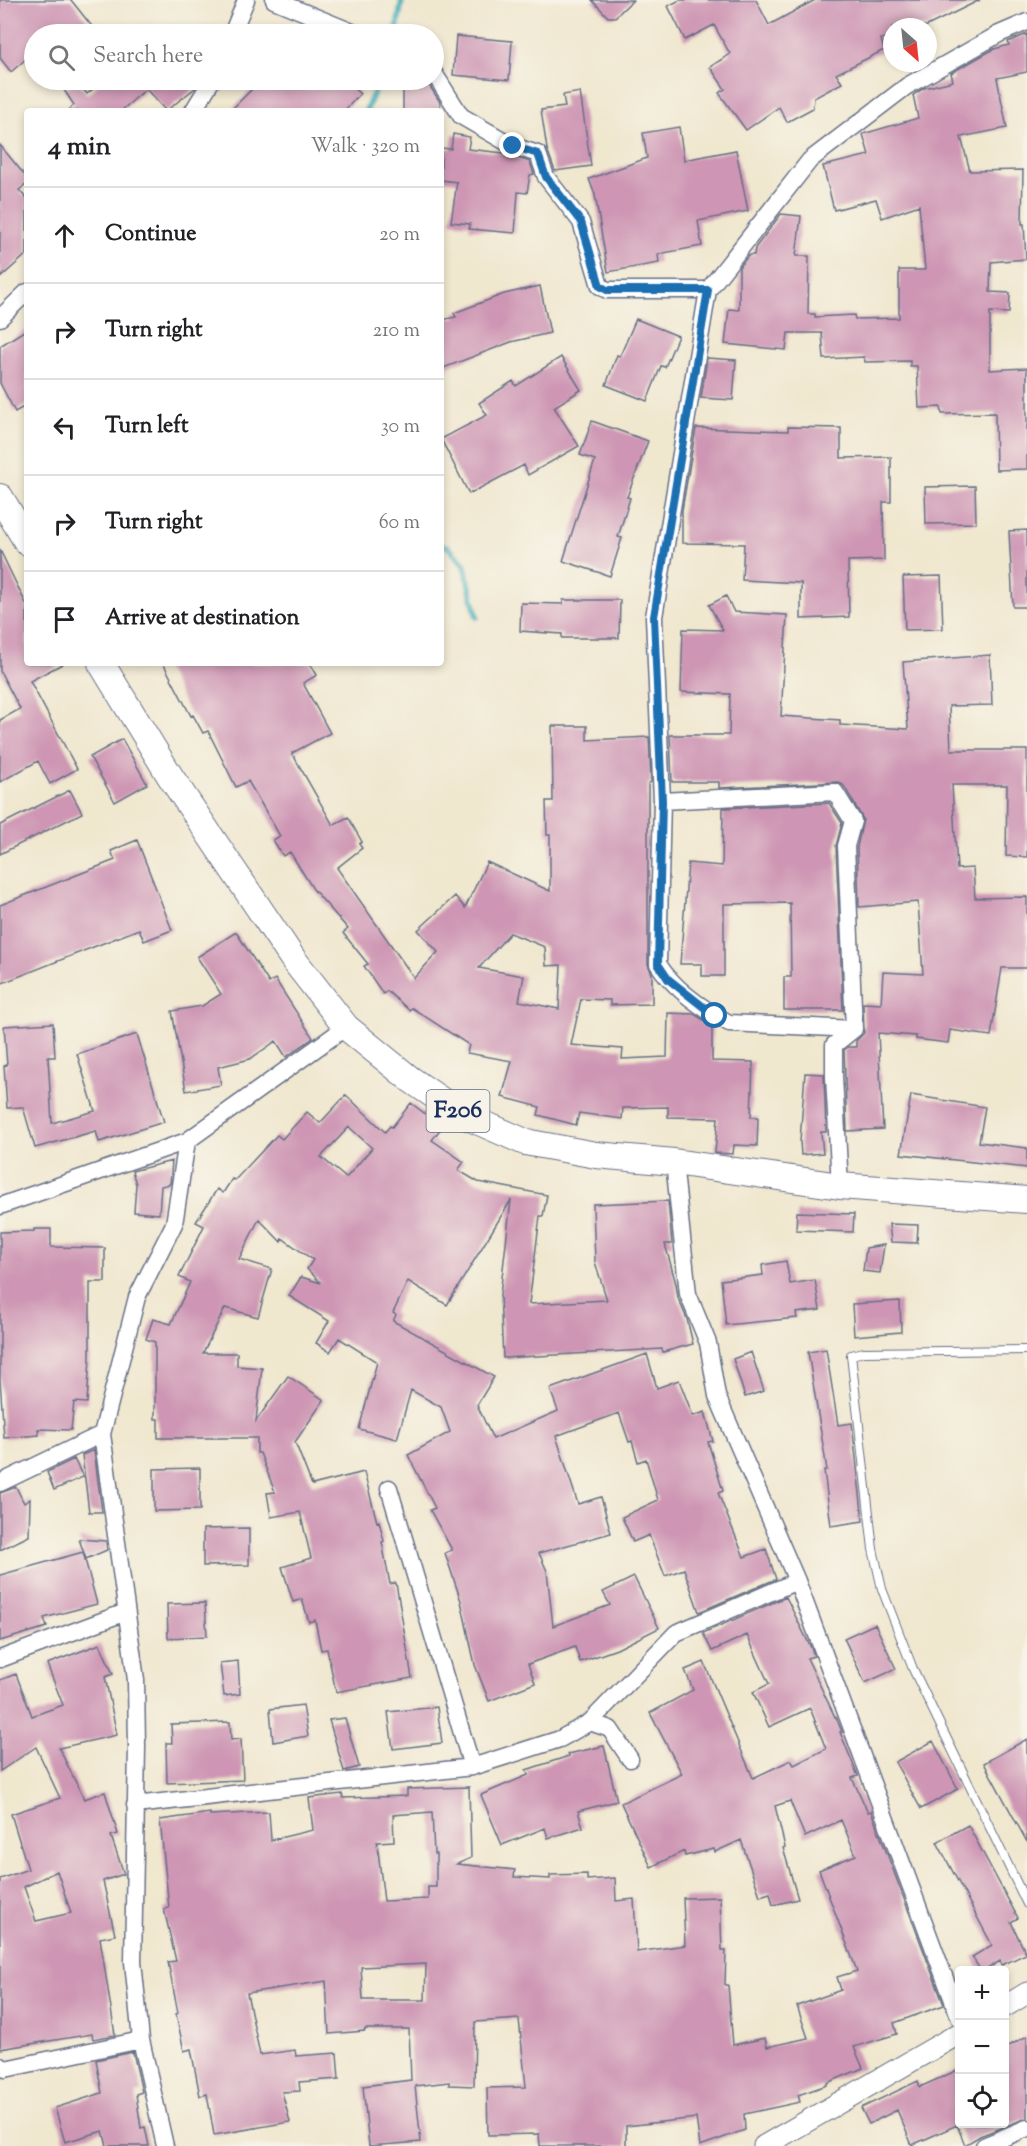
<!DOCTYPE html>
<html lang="en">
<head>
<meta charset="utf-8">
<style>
	body { margin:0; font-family:"Sorts Mill Goudy",serif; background:#f2f2f2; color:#202124 }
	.controls { position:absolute; right:18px; bottom:18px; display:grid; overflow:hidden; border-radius:6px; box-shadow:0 3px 9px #0003 }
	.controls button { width:54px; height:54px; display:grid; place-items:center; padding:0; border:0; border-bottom:2px solid #e0e0e0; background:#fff; color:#202124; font:30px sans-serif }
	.compass { position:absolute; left:883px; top:18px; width:54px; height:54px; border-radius:50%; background:#fff; box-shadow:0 3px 9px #0003; rotate:153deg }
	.stop { position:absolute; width:18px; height:18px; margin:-14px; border:4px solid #1f6fb2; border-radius:50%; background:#fff }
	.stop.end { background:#1f6fb2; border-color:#fff; box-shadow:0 2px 6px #0008 }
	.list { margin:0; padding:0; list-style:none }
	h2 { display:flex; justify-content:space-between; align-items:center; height:78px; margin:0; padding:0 24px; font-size:26px }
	h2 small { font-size:20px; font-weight:400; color:#757577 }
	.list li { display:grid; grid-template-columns:39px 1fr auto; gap:18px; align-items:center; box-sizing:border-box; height:96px; padding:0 24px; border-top:2px solid #e0e0e0 }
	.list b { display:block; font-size:22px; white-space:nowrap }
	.list em { font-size:20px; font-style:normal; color:#757577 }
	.icon { flex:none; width:33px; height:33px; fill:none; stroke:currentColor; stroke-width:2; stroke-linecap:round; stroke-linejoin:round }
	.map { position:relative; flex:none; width:1027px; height:2146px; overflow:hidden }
	.search { position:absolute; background:#fff; box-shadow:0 3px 9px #0003; left:24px; top:24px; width:420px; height:66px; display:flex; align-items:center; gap:15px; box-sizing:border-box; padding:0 21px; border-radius:33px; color:#757577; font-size:22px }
	.panel { position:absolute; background:#fff; box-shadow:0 3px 9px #0003; left:24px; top:108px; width:420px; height:558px; border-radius:6px }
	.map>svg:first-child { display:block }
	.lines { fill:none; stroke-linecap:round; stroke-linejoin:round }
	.stream { stroke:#3cadb8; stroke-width:6 }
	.building { fill:#ce96b4; fill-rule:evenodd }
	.service-casing { stroke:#666f86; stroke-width:10 }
	.minor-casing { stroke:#666f86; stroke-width:19 }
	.tertiary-casing { stroke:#666f86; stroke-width:23 }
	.primary-casing { stroke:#666f86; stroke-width:28 }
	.service { stroke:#fff; stroke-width:8 }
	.minor { stroke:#fff; stroke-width:16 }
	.tertiary { stroke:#fff; stroke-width:21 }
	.primary { stroke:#fff; stroke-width:26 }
	.route { stroke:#1f6fb2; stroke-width:8 }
	.labels { text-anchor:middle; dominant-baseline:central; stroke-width:5; stroke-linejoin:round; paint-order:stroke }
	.shield { fill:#f7f3e8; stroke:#5d6a87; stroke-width:1.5 }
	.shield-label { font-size:24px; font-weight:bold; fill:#1b2f5e }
</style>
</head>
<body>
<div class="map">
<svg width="1027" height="2146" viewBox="0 0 1027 2146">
	<rect width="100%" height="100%" fill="#f7f3e8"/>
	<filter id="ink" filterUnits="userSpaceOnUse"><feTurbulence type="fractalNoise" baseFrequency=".0167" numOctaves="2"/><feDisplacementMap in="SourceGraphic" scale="12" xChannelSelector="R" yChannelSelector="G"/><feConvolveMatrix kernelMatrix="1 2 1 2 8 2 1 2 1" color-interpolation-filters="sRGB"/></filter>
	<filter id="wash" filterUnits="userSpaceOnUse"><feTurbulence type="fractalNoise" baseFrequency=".008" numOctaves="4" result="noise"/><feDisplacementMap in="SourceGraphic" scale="24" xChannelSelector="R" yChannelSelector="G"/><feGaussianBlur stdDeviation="1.35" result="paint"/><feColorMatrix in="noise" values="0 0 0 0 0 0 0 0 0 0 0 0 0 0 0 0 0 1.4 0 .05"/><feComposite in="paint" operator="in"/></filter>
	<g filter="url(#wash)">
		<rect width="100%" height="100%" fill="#f0e7cf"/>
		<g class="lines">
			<path class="stream" d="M396,34L402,0
				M366,111L379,80
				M441,546H447L464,564L477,617"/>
		</g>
		<g id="blocks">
			<path class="building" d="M0,0H71L98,34H34V52L11,72L0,58Z
				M592,0H633L615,17H608Z
				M680,0H756L769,25L815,0H980L927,26L892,27V36L881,39L884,50L836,74L842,83L814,98L813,108L787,122L779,107L746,130L719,93L725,89L710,67L730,54L714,25L685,40L668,6Z
				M1027,34V72L997,78L1007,128L961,137L970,171L1023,170L1022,224H1024L1026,259L991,262L990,292L1010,293L1009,313L990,312V370L1027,368V469L996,470L995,413L942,414L941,407L919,408L917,366H910V361L865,362L864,357L824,359L822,333H788L786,350L725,344L729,309L739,310V267L749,255H754L755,248L781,214L801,216L796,256H809L808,314H815V317L854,315L855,319L899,318V270H925L919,205L882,218L876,199L834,210L823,166L869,155L863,134L918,118L913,95L924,88L953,81L951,73L994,49L1009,45L1008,42Z
				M456,36L512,41L509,80L453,75Z
				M104,80H200L195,88L166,111L146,89L121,111H68L74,105L64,90L77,81L87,94Z
				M261,80H345L360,94L344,111H230Z
				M403,85H429L440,102L439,111H403Z
				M580,92L591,166L555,171L547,149L541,110L565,107L563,95Z
				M679,127L684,160L736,150L748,211L698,221L702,246L658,254L659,263L608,272L595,195L589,179L647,158L643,133Z
				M453,134L470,137L468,149L504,153L530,162L534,174L530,175L527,193L518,192L515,233L469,229L470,224L451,222L457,182L441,180V148L451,149Z
				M0,145L27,178V184L19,190L27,199V254L0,278Z
				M540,286L550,333L511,342L441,369V320L456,317L454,313L504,294Z
				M636,319L678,336L665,367L661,366L647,401L606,385L617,355L620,356Z
				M27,329V405L15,412L0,383V346Z
				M561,357L581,390L554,407L579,446L528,475L524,465L469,494L441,439L487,415L479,403L513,381L516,386Z
				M707,358L736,360L733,400L701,398Z
				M592,421L648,441L627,497L630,498L618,537L622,538L610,576L563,561L595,460L580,455Z
				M788,427L841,428V458L891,457V502H883L884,560L848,561L849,617L801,619V583L742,580L744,544L682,543V510L696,428L788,431Z
				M975,486L976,523L926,524L925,487Z
				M1027,530V607H1013L1009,531Z
				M0,550L27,606V663H64L30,681L77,769L50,784L38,761L0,782V720L20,709L0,671Z
				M941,576L943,629L905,630L903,577Z
				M726,596L734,612L787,615L781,716L840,720V725L908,729L903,662L990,655L992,705L949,706L951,750H1027V857L1006,856L1007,785H952L957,869L973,868L975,898L1027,897V968H1002L991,1036L950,1030L948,1043L916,1039V1036L878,1033L883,1129L847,1131L844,1050L848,1047H856V1041L864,1033L863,1003L881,1004L883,972L923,974L918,902L859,907L857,847L863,819L844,786L839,782L719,788V782H672L670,735H729L730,694L681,692L683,629L723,630L709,605Z
				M563,600H620L619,638H562V634L520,631L521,603L563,604Z
				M163,663H310L317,675L303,683L330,733L292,753L333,825L348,817L362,842L359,844L362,848L337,868L414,978L438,952L418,930L455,896L465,908L487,862L550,891V835H547L546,801H553L552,726H587V740L649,737L651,782L648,784V964L652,974V1004L610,1005V1000L581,999L571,1045L623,1049L622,1059L667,1057L668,1013L694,1014L712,1025V1061L753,1062L751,1117H758L757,1146L734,1145L733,1154L715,1153L718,1118L668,1117V1107L623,1108L622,1119L579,1113L576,1125L538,1115L540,1107L502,1097L512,1061L467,1053L469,1045L412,1008L409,1010L387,991L383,994L364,966L368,964L343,933L348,929L313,889L290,852L283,856L273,840L280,836L248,781L236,787L208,731L203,733L193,715L191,716ZM510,933L545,947L546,966L561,965L559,1009L519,1001L524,976L479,968Z
				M122,739L147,784L115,802L90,757Z
				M70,790L82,813L0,854V825Z
				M829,803L842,823L836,846L843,1010H784V977H791L790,903L724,904V976H702V964H680L688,863L722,866L723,808Z
				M137,840L172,930L144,941L139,929L0,984V905L115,860L111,851Z
				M236,932L269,983L275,979L313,1038L286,1057L276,1041L250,1059L218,1067L221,1085L186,1091L172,1011L202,1006L221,994L197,957Z
				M53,1023L55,1057H48L52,1123L95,1111L77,1054L137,1034L164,1122L99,1142L96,1131L35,1148L23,1107L7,1108L4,1066L7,1065L4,1026Z
				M805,1073L824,1074L826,1132H821L823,1153L801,1155L800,1141Z
				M346,1095L385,1132L390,1126L392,1127L411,1103L442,1127L432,1140L464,1162L458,1170L478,1182L547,1195L543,1216H540L529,1304L607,1300L595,1262L593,1204L668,1201L672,1244H665L676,1284L678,1298L687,1319L693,1344L663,1352L662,1349L503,1358L500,1295L511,1200L447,1305L408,1281L393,1313L396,1315L393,1321L494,1377L477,1405L493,1439L558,1411L550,1389L647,1354L657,1388L679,1380L693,1416L705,1412L713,1441L708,1442L723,1491L718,1493L744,1557L766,1549L776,1579L699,1612L684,1569L665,1576L649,1535L633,1542L622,1517L658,1500L646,1459L638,1462L632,1441L629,1442L619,1413L556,1436L578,1504L601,1497L611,1533L539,1553L547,1571L553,1626L610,1605L603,1592L634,1577L659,1628L617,1649L580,1662L575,1647L528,1664L535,1683L489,1701L475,1665L461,1601L445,1553L452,1550L430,1510L435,1508L408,1455L450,1432L441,1407L411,1390L397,1439L359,1429L377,1362L339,1338L330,1352L316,1343L329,1321L289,1296L301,1277L321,1283L307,1269L313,1260L282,1238L281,1242L259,1219L239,1259L272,1269L258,1317L225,1308L203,1353H237V1366L262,1368L256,1421L288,1376L324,1400L295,1442L312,1485L364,1472L377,1522L379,1521L384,1541L382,1542L390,1584L396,1583L412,1678L336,1692L327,1649L321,1650L315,1620L309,1622L302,1599L293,1602L282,1567L311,1558L300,1512L271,1517L267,1493L275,1492L260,1453H257V1438H158V1419H155V1342L146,1339L153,1319L171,1324L190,1282L179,1277L204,1226L196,1222L217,1189L223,1193L232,1179L235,1180L277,1135L282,1139L307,1112L320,1123ZM349,1127L372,1148L346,1178L321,1157Z
				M911,1095L985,1107L979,1142L1027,1148V1168L901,1154Z
				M172,1161L170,1184L161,1186L159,1214L134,1212L136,1184L132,1171Z
				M797,1212L854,1214L853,1232L796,1230Z
				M889,1224L918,1225L917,1243L891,1242Z
				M34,1229H51V1247L105,1248V1282H90V1358L87,1403L74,1402L71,1430L38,1429L39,1435L4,1438L0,1379V1232L34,1231Z
				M884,1245L880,1273L863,1271L866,1248Z
				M786,1261L790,1284L815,1280L820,1310L796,1313L797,1318L726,1325L721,1280L763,1275L762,1265Z
				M900,1301L901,1332L854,1336L852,1304Z
				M826,1349L838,1425L852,1423L863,1521L831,1526L824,1470H827L808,1352Z
				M751,1352L764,1391L745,1397L733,1359Z
				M94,1450L102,1512H89L82,1455Z
				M74,1459L83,1477L54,1490L47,1472Z
				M200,1468V1510L154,1511V1469Z
				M16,1487L24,1503L30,1499L29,1536L0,1550V1493Z
				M249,1528V1565L203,1566V1529Z
				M79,1539L106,1541L107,1550L86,1559Z
				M83,1552L97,1604L44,1618L47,1627L0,1641V1575Z
				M786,1597L812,1650L814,1656L807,1658L835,1717H836L842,1732H840L858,1776L852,1778L868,1812L871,1811L944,2005L894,2023L897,2034L854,2047L863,2068L827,2083V2085L798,2095L800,2102L744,2114L745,2130L700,2146L696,2118L626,2126V2146H540L539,2134L488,2135L487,2088L526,2087L519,2019L475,2022L474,2086L449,2085V2082L415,2086L421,2142L369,2146L363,2086L411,2080L409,2029H365V2031L329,2034L326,1981L247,1993L260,2055L295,2050L296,2056L337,2053L339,2079L299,2082L300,2091L282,2092L290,2122L214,2135L207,2094L200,2096L191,2049L184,2051L176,2014L178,2013L168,1962L176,1961L164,1909L169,1908L160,1820L210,1813V1815L269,1812L271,1840L313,1830L309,1798L342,1794L343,1798L407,1796V1789L469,1787L471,1858L457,1864L515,1870L514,1877L550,1879V1875L587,1874V1880L615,1878L616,1901L634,1899L637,1952L685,1945L683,1898L720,1897L722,1950H726L725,1985H728L733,2045L765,2038L767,2047L808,2038L797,2006L841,1990L837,1977L857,1971L819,1870L856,1855L841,1820L805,1837L790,1801L775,1806L785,1847L783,1848L798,1899L773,1905L770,1893L760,1896L741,1840L715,1852L714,1849L685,1856L684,1851L651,1867L621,1803L682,1774L650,1713L693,1690L685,1670L704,1662L753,1778L791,1760L794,1765L826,1749L810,1708L769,1727L753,1692L769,1684L747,1635L712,1651L703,1633ZM432,1812L434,1854H436V1887H428V1899L384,1901L377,1842L394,1841L393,1815ZM426,1964L425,2000H363L361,1967Z
				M205,1603L207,1636L168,1638L167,1604Z
				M875,1624L896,1669L865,1683L844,1638Z
				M100,1644L113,1674L105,1677L117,1735L59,1748L84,1799L105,1792L118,1834L111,1836L124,1874L103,1881L115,1935L100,1938L115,2035L93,2039L92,2034L0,2049V1879L28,1869L11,1814L60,1798L36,1747L0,1771V1680L16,1674L32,1716L63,1705L47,1664ZM57,1871L71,1913L36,1921L24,1887Z
				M238,1661L240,1694L224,1696L220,1663Z
				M303,1705L308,1736L273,1742L270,1709Z
				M437,1707L442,1743L393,1749L388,1712Z
				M345,1718L359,1767L344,1771L329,1720Z
				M230,1722L231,1740L241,1739L243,1780L167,1783L166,1743H172L171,1724Z
				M1027,1739V1842L984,1763Z
				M933,1741L958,1789L921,1809L895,1762Z
				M604,1746L617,1801L578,1811L583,1827L548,1838L545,1828L502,1845L481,1795L528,1775L526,1770L569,1756L568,1754Z
				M968,1825L1018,1918L1011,1922L1026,1954L1002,1965L1000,1961L984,1971H981L972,1957L992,1945L937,1842Z
				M1027,2036V2118L980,2136L965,2145L957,2125L912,2145L897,2110L869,2124L861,2108L918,2081L920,2087L960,2069V2124H1005V2048Z
				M133,2052L142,2092L136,2094L141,2128L145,2127L149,2146H107L103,2131L65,2142L55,2108L102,2093L96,2060Z"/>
		</g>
	</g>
	<g filter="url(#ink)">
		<use href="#blocks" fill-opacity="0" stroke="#666f86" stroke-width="1.5"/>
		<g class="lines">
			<g class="service-casing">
				<path id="service" d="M1027,1350L864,1352L851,1355L873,1549L882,1589L913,1669L1027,1904"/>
			</g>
			<g class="minor-casing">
				<path id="minor" d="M274,0L357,34
					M232,34L246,0
					M434,73L461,116L513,146L538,154L546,177L581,222L600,286L607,290H708
					M193,111L212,80
					M0,318L27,292
					M662,801L658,964C674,989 703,1009 729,1023L854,1029
					M674,1162L688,1294L708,1343L717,1396L797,1581L960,2019
					M840,1186L834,1077V1045L854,1029L846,846L853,821L835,792L662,801L654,617L708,290L810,160L907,86L999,34L1027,22
					M0,1206L187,1141L346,1027
					M0,1483L102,1434
					M389,1488L472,1767
					M0,1659L126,1612
					M590,1722L676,1633L797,1581
					M135,1805L472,1767L560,1739L590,1722L610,1729L630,1759
					M0,2066L5,2069L141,2040
					M165,2146L141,2040L133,1962L137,1747L136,1680L102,1434L137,1297L174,1224L187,1141
					M984,2146L1027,2128"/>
			</g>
			<g class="tertiary-casing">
				<path id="tertiary" d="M1004,2007L1027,1993
					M764,2146L960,2033"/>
			</g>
			<g class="primary-casing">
				<path id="primary" d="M0,497L27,542
					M101,663L170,776L293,959L346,1027L410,1079L461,1114L525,1142L596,1155L674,1162L840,1186L1027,1200"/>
			</g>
			<use href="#service" class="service"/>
			<use href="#minor" class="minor"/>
			<use href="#tertiary" class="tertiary"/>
			<use href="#primary" class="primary"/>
		</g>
	</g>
	<g class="lines" filter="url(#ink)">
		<path class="route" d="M513,146L538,154L546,177L581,222L600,286L607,290H708L654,617L662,801L658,964L668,979L715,1016"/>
	</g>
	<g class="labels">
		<rect class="shield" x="426.5" y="1090" width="63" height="42" rx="4.5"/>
		<g class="shield-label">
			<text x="458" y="1111">F206</text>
		</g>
	</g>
</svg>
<div class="controls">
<button>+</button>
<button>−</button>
<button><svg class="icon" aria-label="locate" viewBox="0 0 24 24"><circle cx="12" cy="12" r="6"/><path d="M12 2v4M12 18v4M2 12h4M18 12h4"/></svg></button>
</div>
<svg class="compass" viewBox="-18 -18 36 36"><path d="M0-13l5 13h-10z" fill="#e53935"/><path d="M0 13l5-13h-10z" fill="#757577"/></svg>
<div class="stop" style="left:715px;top:1016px"></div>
<div class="stop end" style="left:513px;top:146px"></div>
<div class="search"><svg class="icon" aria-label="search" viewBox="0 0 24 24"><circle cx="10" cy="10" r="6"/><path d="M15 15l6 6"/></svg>Search here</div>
<section class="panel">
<h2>4 min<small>Walk · 320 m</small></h2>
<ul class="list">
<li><svg class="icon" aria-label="ahead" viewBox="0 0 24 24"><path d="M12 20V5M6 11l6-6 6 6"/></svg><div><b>Continue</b></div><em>20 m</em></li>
<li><svg class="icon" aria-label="right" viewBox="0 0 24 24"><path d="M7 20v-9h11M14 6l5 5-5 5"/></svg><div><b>Turn right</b></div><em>210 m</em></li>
<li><svg class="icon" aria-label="left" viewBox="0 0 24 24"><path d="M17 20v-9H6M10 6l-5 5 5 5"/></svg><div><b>Turn left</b></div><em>30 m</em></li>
<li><svg class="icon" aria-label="right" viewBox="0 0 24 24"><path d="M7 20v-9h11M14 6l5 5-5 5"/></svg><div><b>Turn right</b></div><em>60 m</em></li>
<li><svg class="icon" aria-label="arrive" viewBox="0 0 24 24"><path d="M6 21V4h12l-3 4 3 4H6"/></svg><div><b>Arrive at destination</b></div></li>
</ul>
</section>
</div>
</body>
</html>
